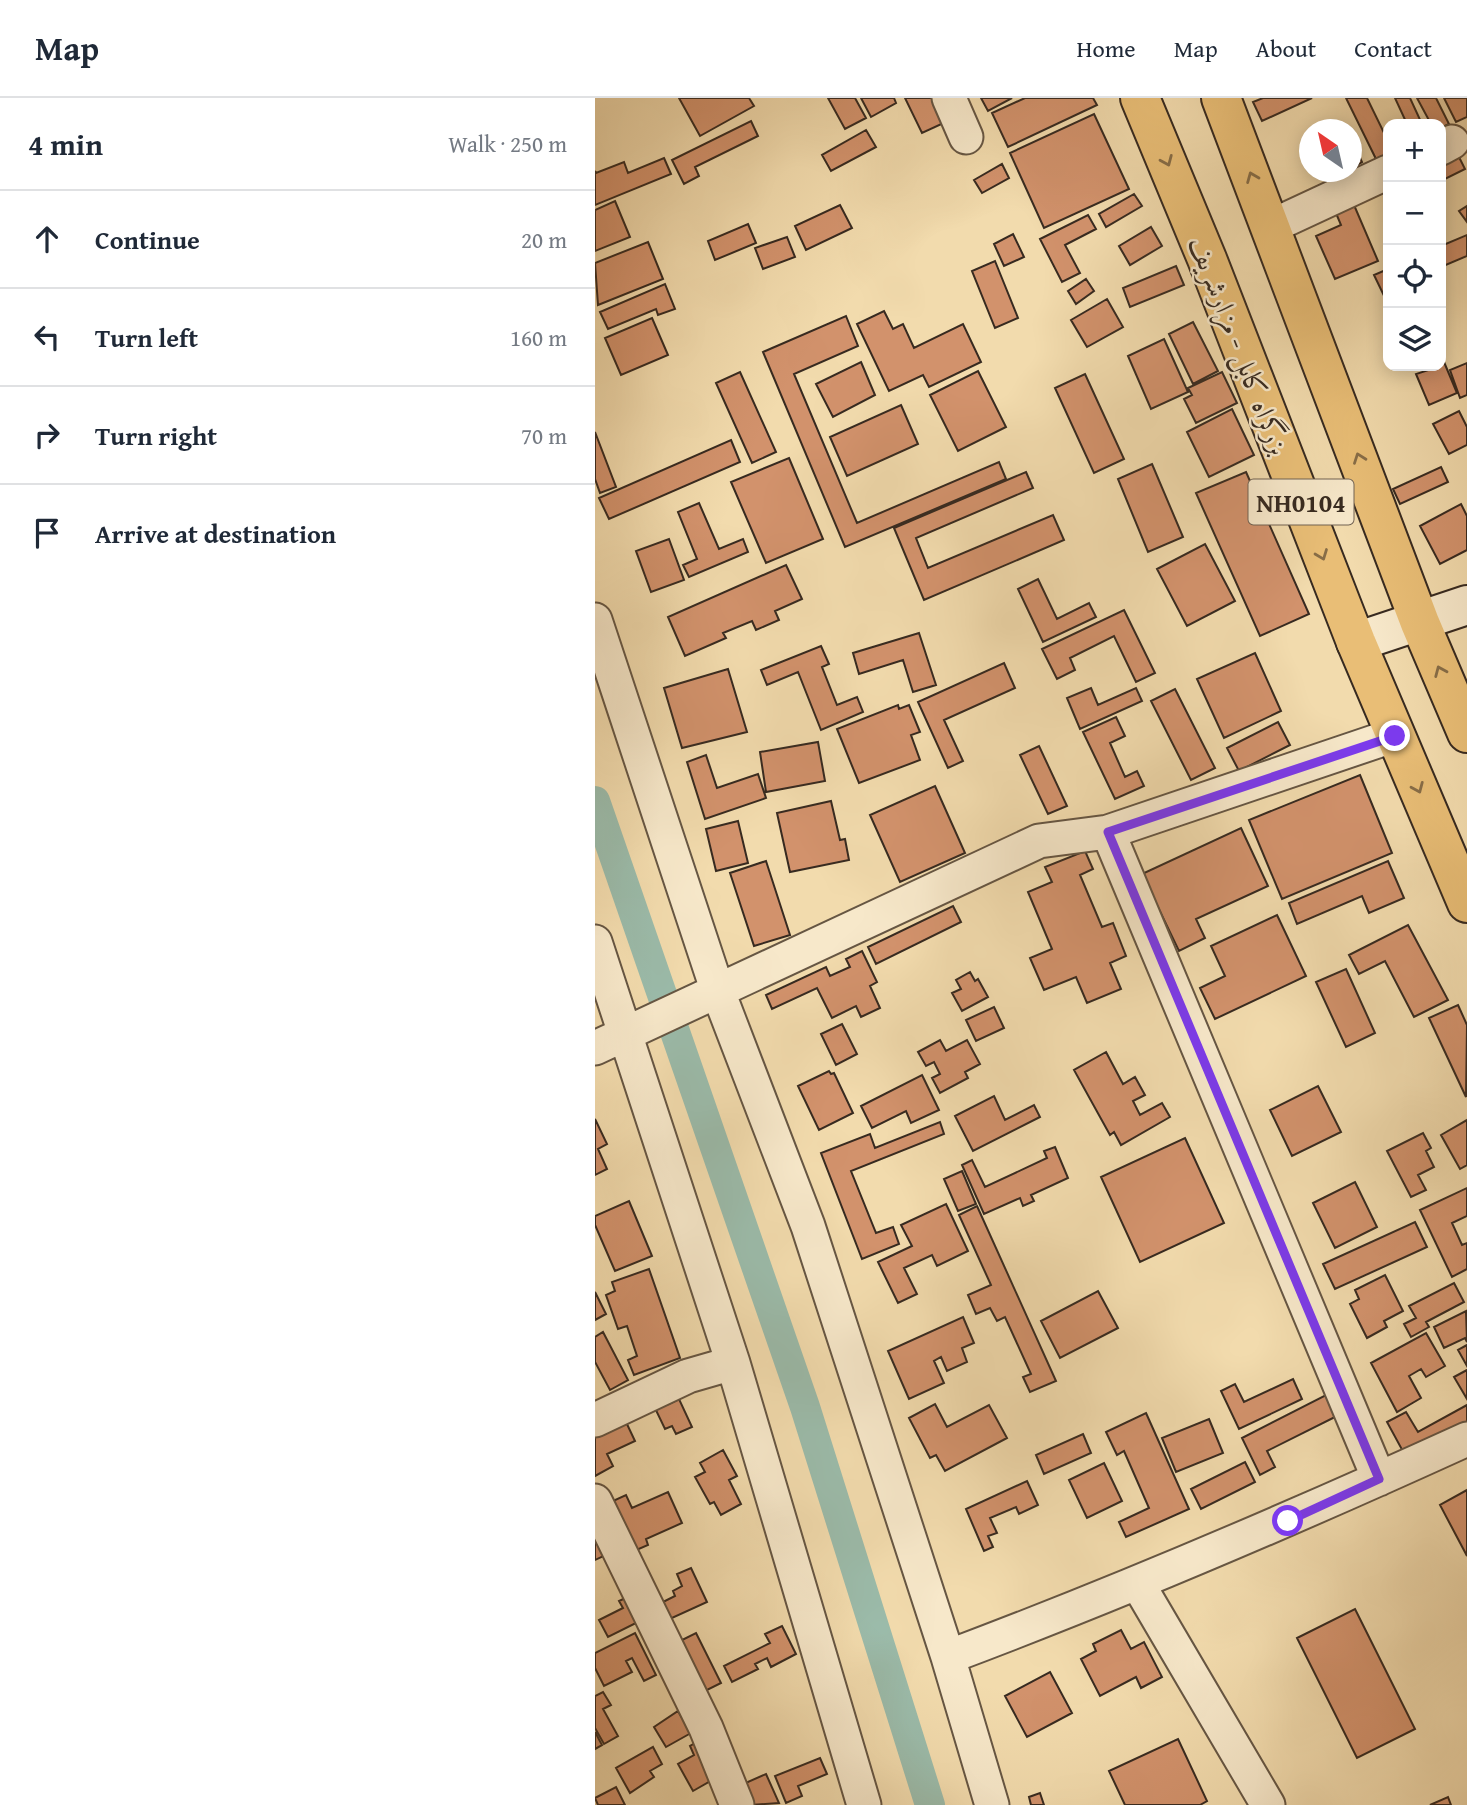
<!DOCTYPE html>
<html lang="en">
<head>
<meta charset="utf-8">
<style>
	body { margin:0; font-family:"Gentium Book Plus",Amiri,serif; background:#f6f6f7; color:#1f2937 }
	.controls { position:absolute; right:21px; top:21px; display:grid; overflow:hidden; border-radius:14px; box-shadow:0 4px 18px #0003 }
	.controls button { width:63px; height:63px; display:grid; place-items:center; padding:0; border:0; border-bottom:2px solid #e0e1e3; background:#fff; color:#1f2937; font:35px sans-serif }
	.compass { position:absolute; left:704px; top:21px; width:63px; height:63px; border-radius:50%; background:#fff; box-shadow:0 4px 18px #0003; rotate:326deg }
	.stop { position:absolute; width:21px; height:21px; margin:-16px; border:5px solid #7c3aed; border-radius:50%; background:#fff }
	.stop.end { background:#7c3aed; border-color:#fff; box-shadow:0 2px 7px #0008 }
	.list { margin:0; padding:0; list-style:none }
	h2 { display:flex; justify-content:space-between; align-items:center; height:91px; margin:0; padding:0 28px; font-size:30px }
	h2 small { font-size:23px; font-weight:400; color:#747a83 }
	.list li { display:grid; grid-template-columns:46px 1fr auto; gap:21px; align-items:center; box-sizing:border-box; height:98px; padding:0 28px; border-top:2px solid #e0e1e3 }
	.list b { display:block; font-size:26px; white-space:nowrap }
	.list em { font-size:23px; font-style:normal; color:#747a83 }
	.icon { flex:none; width:38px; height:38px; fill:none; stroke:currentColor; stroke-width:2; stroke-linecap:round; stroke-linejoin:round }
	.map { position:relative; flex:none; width:872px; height:1707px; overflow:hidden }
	header { display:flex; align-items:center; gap:42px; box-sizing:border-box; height:98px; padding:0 35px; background:#fff; border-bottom:2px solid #e0e1e3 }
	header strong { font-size:33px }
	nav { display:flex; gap:38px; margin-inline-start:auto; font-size:24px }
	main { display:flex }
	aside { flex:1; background:#fff }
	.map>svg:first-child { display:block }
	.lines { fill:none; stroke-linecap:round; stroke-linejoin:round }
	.canal { stroke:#9bbbaa; stroke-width:30 }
	.building { fill:#d2926c; stroke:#372a20; stroke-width:2 }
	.street-casing { stroke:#665643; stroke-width:37 }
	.secondary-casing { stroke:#372a20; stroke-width:42 }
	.highway-casing { stroke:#372a20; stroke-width:42 }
	.street { stroke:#f7e8ca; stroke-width:33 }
	.secondary { stroke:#f7e8ca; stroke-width:38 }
	.highway { stroke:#e9be76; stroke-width:38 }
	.oneway { stroke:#876d47 }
	.route { stroke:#7c3aed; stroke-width:9 }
	.labels { text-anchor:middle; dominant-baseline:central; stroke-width:5; stroke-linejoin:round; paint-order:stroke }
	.shield { fill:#f7e8ca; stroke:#716353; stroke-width:2 }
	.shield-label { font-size:26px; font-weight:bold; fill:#372a20 }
	.street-label { font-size:28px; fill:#372a20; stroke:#f7e8ca }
</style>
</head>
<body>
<header>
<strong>Map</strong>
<nav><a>Home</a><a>Map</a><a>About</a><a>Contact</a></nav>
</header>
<main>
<aside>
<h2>4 min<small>Walk · 250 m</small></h2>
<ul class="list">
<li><svg class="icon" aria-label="ahead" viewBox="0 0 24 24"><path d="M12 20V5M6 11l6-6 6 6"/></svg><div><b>Continue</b></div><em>20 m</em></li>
<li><svg class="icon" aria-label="left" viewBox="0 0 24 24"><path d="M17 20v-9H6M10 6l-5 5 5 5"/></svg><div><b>Turn left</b></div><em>160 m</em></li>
<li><svg class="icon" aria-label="right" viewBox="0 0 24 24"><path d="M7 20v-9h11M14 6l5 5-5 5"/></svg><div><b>Turn right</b></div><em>70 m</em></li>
<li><svg class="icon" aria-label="arrive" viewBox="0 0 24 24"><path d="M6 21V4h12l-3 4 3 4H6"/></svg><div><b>Arrive at destination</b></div></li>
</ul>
</aside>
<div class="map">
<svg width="872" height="1707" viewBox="0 0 872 1707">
	<rect width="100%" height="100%" fill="#f2dbad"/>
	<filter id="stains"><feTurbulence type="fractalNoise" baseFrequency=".00286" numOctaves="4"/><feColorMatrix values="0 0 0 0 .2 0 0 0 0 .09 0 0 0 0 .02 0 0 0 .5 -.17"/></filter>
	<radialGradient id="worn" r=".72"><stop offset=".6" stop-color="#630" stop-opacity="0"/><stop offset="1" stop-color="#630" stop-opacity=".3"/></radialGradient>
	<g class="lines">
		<path class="canal" d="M0,703L210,1309L335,1707"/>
	</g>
	<path class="building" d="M84,0H154L159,8L105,38Z
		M233,0H260L271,20L250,31Z
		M266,0H299L301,5L276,19Z
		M310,0H342L353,23L327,35Z
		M386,0H417L393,13Z
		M430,0H498L502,7L413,49L397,15Z
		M668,0H717L667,23L658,4Z
		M751,0H772L793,43V57L782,63Z
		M800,0H815L827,26H812Z
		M822,0H841L854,26L846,30V26H836Z
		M849,0H872V19L861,24Z
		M499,16L534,91L449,130L415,55Z
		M156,23L163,38L100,69L104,78L89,86L77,62Z
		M271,32L281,49L236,73L227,57Z
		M757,43L767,64L757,70Z
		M860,51L870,71L846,83V58Z
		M69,60L76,76L0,107V73L1,75L29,64L33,75Z
		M407,66L414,80L387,95L379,82Z
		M539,96L547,108L511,129L504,116Z
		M756,100L783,163L740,181L721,138L746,127L738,108Z
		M20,103L35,139L0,153V112Z
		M245,107L257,130L211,152L200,128Z
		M872,108V124L864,113Z
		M493,117L501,131L470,147L485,175L467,184L445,141Z
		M153,126L161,145L120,162L113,143Z
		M556,129L567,148L535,167L524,148Z
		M418,136L429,159L409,168L399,146Z
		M872,137V158L846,169V148Z
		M192,139L200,159L168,171L160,150Z
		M53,144L68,181L3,207L0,165Z
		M400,163L423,220L400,230L377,173Z
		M581,168L589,187L535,209L528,190Z
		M793,171V206L779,177Z
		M491,181L499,193L481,206L473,193Z
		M70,186L80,211L63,217L61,211L13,231L5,214Z
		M512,201L528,229L492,249L476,222Z
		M289,213L298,231L308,226L319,250L368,226L386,264L334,289L328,277L294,293L262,226Z
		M251,218L263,248L199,276L262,425L404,364L411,381L250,449L168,254Z
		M57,220L73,257L26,277L10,240Z
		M598,224L623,273L598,286L574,236Z
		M569,241L593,294L556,311L533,258Z
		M266,264L280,297L238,319L221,286Z
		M849,264L862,295L834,307L821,276L846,268Z
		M872,265V297L865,300L855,272Z
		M383,273L411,329L363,353L335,297Z
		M145,274L181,354L157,365L121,285Z
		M627,274L642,305L601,325L589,301L597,297L593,290Z
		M490,276L529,361L499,375L460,290Z
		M306,307L323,346L252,378L235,339Z
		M637,311L659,357L614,379L592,334Z
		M864,313L872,329V347L854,356L838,326Z
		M0,334L21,389L5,395L0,381Z
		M136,342L145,364L14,421L4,400Z
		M194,360L228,441L171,465L136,384Z
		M557,366L588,439L553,454L523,381Z
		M846,369L853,384L805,406L798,391Z
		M431,374L438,390L321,440L333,470L458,417L469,442L329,502L299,430Z
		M651,374L714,516L665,538L601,395Z
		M104,405L124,451L148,441L153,454L94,479L88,467L102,461L83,414Z
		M866,406L872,418V452L845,466L825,428Z
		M74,441L89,482L56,494L41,453Z
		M610,446L640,503L592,528L562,471Z
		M191,467L207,501L180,513L184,522L161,532L157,523L128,535L131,540L90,558L73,519Z
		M443,481L462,521L494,505L501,519L448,544L423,491Z
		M529,512L560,575L541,584L519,538L475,560L480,572L462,581L447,551Z
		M324,535L341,587L318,594L308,562L264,576L258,555Z
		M226,548L234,566L227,569L242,607L262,599L268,614L226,632L203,574L172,587L166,572Z
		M660,555L686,613L629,640L602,581Z
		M409,565L420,590L349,622L368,663L353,670L323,604Z
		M133,571L152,634L87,650L69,590Z
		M496,590L503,607L541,590L547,603L485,631L472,600Z
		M580,591L620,670L596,682L556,603Z
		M303,607L304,611L314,607L325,634L316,637L325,662L264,685L242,631Z
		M521,619L530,638L515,645L530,679L542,673L549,688L520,701L488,634Z
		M683,624L695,647L644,673L632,650Z
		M223,644L230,683L171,694L165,654Z
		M444,648L472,708L453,716L425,657Z
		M111,657L122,690L163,676L171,700L110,721L92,664Z
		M765,677L797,755L687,801L654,722Z
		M340,688L370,755L305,784L275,717Z
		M236,703L245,742L250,741L254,762L195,774L182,715Z
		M143,723L153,765L121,773L111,731Z
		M646,730L673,788L601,821L610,840L584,853L547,776Z
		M490,753L498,771L485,777L507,829L518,825L531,858L515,865L526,891L492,905L481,879L449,892L435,860L457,851L433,794L457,784L450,769Z
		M171,763L195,837L159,848L135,775Z
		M793,763L809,800L774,815L767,798L702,826L694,805Z
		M358,808L366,824L281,866L273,849Z
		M682,817L711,878L620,921L605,890L630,878L616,848Z
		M813,827L853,902L819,919L790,863L764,876L754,857Z
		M267,853L282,884L275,888L285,910L266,919L261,908L237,920L222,890L177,911L171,897L231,869L235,878L255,869L251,861Z
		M751,871L780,935L751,949L721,884Z
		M375,874L380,883L383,881L393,899L367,913L357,895L366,891L361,882Z
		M863,907L872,927L871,999L834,920Z
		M399,909L409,930L381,943L371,922Z
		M247,926L262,956L241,967L226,936Z
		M345,942L351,953L372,942L385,966L370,974L373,980L345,995L337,980L345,976L339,964L331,968L323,954Z
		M511,954L528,986L540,979L550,997L538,1003L545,1017L567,1005L575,1019L526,1047L519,1034L515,1037L479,972Z
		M234,973L236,976L239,975L258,1015L224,1032L203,988Z
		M327,977L344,1012L316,1025L311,1013L277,1030L266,1008Z
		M723,988L746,1034L697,1058L675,1012Z
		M399,998L410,1022L439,1007L445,1019L378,1053L360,1018Z
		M0,1021L12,1046L3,1051L12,1071L0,1077Z
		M872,1022V1067L865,1071L846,1037Z
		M345,1024L349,1036L256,1073L281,1135L298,1129L304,1146L267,1161L226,1055L275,1036L280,1050Z
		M828,1035L836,1050L831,1053L839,1069L823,1077L831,1092L816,1099L792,1053Z
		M590,1040L629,1125L545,1164L506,1079Z
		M460,1049L473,1080L436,1097L439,1103L428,1108L425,1100L389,1116L367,1067L377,1062L390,1089L452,1060L449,1053Z
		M367,1073L381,1106L363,1113L349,1081Z
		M760,1084L782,1129L740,1150L718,1105Z
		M872,1090V1118L857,1125L867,1147L872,1145V1171L857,1179L825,1112Z
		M34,1103L57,1158L20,1173L0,1127V1118Z
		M351,1106L373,1153L342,1168L337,1157L309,1170L322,1196L303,1205L283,1164L317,1148L306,1127Z
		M382,1108L461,1283L435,1294L428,1279L436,1276L410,1219L402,1223L395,1210L381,1216L373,1197L396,1187L364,1117Z
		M820,1124L832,1149L740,1191L728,1166Z
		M54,1171L85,1260L39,1277L33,1262L42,1258L32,1228L23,1231L11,1197L20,1193L17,1184Z
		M790,1177L808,1213L789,1223L792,1229L772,1240L755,1206L764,1201L760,1192Z
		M859,1185L869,1204L831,1224L834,1229L816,1239L809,1226L821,1220L814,1208Z
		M503,1193L523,1230L465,1260L446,1223Z
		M0,1194L11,1216L0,1222Z
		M871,1213L872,1244L870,1240L849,1250L839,1229Z
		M368,1219L379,1245L367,1250L372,1264L352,1273L346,1259L339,1263L349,1285L314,1301L293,1253Z
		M8,1234L33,1282L15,1292L0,1264V1239Z
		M831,1235L850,1268L831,1279L826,1271L814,1278L826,1300L802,1314L776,1265Z
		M872,1247V1268L863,1252Z
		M872,1272V1301L859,1279Z
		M698,1281L707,1301L644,1331L626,1293L640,1286L649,1304Z
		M733,1296L744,1317L672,1353L680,1369L665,1377L647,1340Z
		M71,1299L74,1306L84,1301L97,1329L81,1336L77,1328L70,1331L58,1306Z
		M340,1306L352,1329L394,1307L412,1340L350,1373L341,1357L335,1360L314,1320Z
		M872,1307V1325L811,1359L792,1324L811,1314L823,1334Z
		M551,1315L594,1411L531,1439L524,1424L554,1410L529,1353L522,1357L511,1334Z
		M614,1321L628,1355L581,1374L567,1340Z
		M31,1324L40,1343L12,1356L18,1368L0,1378V1339Z
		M488,1336L496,1355L449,1376L441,1357Z
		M128,1352L142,1378L134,1382L146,1406L126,1417L119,1404L115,1406L100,1379L110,1374L105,1365Z
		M650,1364L660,1384L606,1411L596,1391Z
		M509,1365L527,1403L492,1420L474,1382Z
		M432,1383L443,1407L424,1416L421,1409L395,1420L402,1435L393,1438L398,1449L389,1453L371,1411Z
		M872,1392V1458L845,1407Z
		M73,1394L87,1425L51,1441L53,1447L30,1457L7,1408L31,1397L37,1410Z
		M0,1428L15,1455L0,1462Z
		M96,1470L112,1504L66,1525L58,1509L80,1498L78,1493L87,1488L82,1476Z
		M39,1496L51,1520L13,1539L4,1522L28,1510L24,1503Z
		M760,1511L820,1631L762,1660L702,1540Z
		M187,1528L201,1556L176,1569L172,1560L160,1566L163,1571L137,1584L129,1568L175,1545L170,1536Z
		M526,1532L536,1551L549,1544L567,1579L546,1590L541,1579L505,1598L486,1561L501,1553L498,1546Z
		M40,1535L61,1577L49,1583L37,1560L31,1563L37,1574L9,1588L0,1570V1555Z
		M101,1535L126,1585L104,1596L79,1546Z
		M455,1574L477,1615L432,1639L410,1598Z
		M8,1594L16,1607L8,1611L23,1638L9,1646L0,1630V1598Z
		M83,1613L96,1635L71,1649L59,1629Z
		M0,1634L7,1647L0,1651Z
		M583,1641L612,1703L605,1707H530L514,1673Z
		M102,1644L126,1677L98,1693L83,1666L99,1657L95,1648Z
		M58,1649L67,1666L55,1673L59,1679L35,1695L21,1670Z
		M225,1660L232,1676L203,1688L207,1698L191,1705L180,1678Z
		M171,1676L184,1705L155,1707L146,1687Z
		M21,1689L30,1707H3L0,1700Z
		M445,1695L449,1707H436L434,1699Z
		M853,1699L856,1707H835Z"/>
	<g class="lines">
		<g class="street-casing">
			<path id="street" d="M354,0L371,39
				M846,50L857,44
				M677,128L793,74
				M0,522L122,891L213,1128L353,1559L397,1707
				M513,734L784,1381
				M0,844L138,1265L269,1707
				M0,950L444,743L513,734L800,637
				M0,1322L93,1278L138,1265
				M0,1403L111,1630L142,1707
				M543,1486L673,1707
				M353,1559C529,1493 701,1419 872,1341"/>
		</g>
		<g class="secondary-casing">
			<path id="secondary" d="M761,544L872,507"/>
		</g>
		<g class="highway-casing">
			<path id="highway" d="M545,0L612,161L761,544L872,805
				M626,0L825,525L872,635"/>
		</g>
		<use href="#street" class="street"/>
		<use href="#secondary" class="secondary"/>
		<use href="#highway" class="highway"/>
	</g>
	<defs><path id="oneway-chevron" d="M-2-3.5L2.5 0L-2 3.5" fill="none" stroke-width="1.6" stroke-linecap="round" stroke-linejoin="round" transform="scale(1.75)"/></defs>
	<g class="oneway">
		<use href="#oneway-chevron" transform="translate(572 63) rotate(67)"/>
		<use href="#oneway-chevron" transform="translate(657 79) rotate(-112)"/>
		<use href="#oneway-chevron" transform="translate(764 360) rotate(-110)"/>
		<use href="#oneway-chevron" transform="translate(727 457) rotate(69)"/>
		<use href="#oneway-chevron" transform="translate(845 573) rotate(-113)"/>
		<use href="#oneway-chevron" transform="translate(823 690) rotate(67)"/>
	</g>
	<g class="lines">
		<path class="route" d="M693,1423L784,1381L513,734L800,638"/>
	</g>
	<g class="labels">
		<rect class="shield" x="653.5" y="381.5" width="105" height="45" rx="5"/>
		<g class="shield-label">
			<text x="706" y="404">NH0104</text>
		</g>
		<g class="street-label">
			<text transform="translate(645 247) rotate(69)">بزرگراه کابل - مزارشریف</text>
		</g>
	</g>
	<rect width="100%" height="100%" filter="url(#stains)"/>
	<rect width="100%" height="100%" fill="url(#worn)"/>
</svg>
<div class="controls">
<button>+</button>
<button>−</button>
<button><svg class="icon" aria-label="locate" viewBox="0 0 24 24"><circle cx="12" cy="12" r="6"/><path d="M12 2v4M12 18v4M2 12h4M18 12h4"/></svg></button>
<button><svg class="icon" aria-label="layers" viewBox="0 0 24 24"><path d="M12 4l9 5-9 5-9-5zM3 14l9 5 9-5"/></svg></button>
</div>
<svg class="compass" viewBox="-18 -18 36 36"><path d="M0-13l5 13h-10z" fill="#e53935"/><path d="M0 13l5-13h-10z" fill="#747a83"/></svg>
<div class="stop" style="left:693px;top:1423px"></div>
<div class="stop end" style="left:800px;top:638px"></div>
</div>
</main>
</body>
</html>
